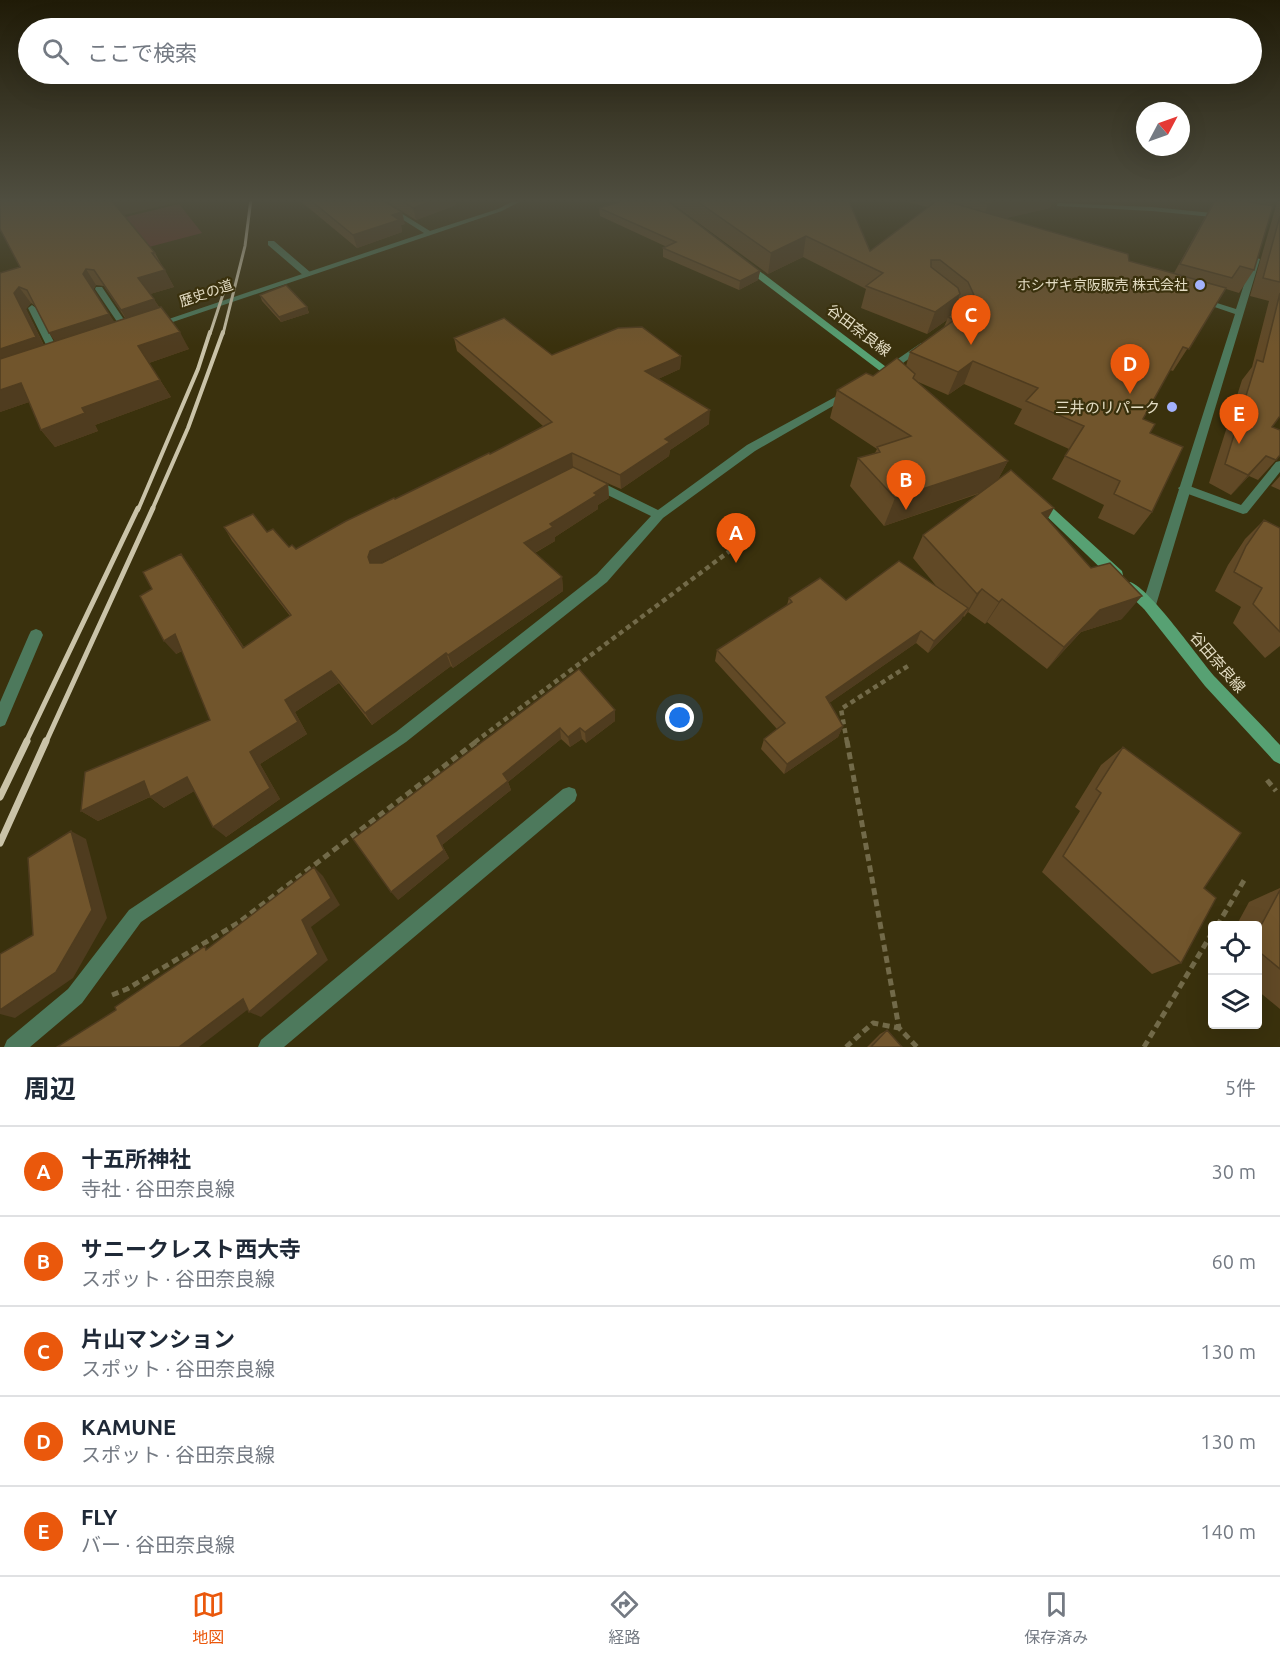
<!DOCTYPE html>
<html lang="ja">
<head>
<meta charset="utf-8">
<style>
	body { margin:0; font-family:Ubuntu,"Noto Sans JP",sans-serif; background:#f6f6f7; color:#1f2937 }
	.controls { position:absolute; right:18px; bottom:18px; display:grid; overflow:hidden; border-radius:6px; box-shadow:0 6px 24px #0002 }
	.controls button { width:54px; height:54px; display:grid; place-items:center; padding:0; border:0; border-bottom:2px solid #e0e1e3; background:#fff; color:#1f2937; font:30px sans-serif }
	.compass { position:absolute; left:1136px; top:102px; width:54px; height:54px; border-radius:50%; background:#fff; box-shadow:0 6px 24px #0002; rotate:49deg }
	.you { position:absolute; left:680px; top:718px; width:21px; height:21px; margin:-15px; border:4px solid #fff; border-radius:50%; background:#1a73e8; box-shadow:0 0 0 9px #1a73e833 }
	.badge { display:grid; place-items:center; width:39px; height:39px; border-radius:50%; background:#ea580c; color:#fff; font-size:20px; font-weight:700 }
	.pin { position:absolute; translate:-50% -50px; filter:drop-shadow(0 2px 3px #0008) }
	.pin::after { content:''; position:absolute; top:32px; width:21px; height:18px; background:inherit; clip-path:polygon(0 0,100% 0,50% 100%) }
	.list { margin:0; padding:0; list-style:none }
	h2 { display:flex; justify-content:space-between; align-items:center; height:78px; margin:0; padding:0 24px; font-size:26px }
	h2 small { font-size:20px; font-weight:400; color:#747a83 }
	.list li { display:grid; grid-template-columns:39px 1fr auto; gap:18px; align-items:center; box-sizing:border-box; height:90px; padding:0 24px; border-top:2px solid #e0e1e3 }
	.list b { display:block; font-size:22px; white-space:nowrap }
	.list p { margin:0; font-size:20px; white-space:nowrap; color:#747a83 }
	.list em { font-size:20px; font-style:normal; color:#747a83 }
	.icon { flex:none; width:33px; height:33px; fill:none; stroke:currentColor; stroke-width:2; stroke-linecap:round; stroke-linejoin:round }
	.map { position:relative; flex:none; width:1280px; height:1047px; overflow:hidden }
	.search { position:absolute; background:#fff; box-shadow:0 6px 24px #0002; left:18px; right:18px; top:18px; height:66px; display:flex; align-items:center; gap:15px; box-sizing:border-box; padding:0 21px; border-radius:33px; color:#747a83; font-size:22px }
	.sheet { height:528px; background:#fff }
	nav { display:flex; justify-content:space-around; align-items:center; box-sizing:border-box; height:84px; border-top:2px solid #e0e1e3; background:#fff; font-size:16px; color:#747a83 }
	nav a { display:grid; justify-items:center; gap:3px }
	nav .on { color:#ea580c }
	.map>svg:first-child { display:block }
	.green { fill:#623429 }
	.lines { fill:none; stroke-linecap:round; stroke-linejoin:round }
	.path-far1 { stroke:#726a49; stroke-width:4.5; stroke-dasharray:5 4; stroke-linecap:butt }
	.path { stroke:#726a49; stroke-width:5; stroke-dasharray:7 4.5; stroke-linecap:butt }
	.service { fill:#4d795c; fill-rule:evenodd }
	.minor { fill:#4d795c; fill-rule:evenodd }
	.secondary { fill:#57a173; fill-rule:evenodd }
	.rail-far3 { stroke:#cac3a8; stroke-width:3 }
	.rail-far2 { stroke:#cac3a8; stroke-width:4 }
	.rail-far1 { stroke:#cac3a8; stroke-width:5 }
	.rail { stroke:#cac3a8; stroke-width:7 }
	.wall { fill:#614926; fill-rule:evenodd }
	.shaded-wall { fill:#4f3c1f }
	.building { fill:#71552c; stroke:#4f3c1f; stroke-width:1.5 }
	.poi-dot { fill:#a3b2fd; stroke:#3a310d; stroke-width:2 }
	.labels { text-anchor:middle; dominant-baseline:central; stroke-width:4.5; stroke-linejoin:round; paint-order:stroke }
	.far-poi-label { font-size:14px; fill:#e3dcc3; stroke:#3a310d; text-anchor:end }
	.far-street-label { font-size:14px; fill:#e3dcc3; stroke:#3a310d }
	.street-label { font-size:15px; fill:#e3dcc3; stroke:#3a310d }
	.poi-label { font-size:15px; fill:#e3dcc3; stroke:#3a310d; text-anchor:end }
</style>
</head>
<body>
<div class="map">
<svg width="1280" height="1047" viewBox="0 0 1280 1047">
	<rect width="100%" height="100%" fill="#3a310d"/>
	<path class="green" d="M179,204L202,233L92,262L76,229Z"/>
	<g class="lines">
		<path class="path-far1" d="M475,742L735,547
			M847,742L841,709L911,664"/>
		<path class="path" d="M847,741L899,1028L917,1047
			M1267,780L1276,791
			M1217,926L1246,877
			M112,995L127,989L238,923L477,741
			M846,1047L873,1023L899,1028
			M1144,1047L1212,933"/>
		<path class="service" d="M268,241H274L310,272V276H304L268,245Z
			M96,287H102L133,333L132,335H126L95,289Z
			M32,305L36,308L61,355L59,357H53L51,355L28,308Z
			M1280,461V472L1247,513L1243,514L1180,491L1178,488L1184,484L1241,505L1276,462Z
			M36,629L41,631L43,635L5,725L0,727V702L29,635L31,631Z"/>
		<path class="minor" d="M370,199H378L430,231L498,209L517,199H525L502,211L158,327L155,328L151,325L424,233Z
			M1059,203L1152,207L1222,214L1226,216L1222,218L1152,211L1057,206V204Z
			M1253,257L1260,259L1156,605L1154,609L1149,610L1144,609L1142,605L1235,314L1197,301L1201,298L1236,309Z
			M921,343L926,346L924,348L889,373H883V369Z
			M848,390L852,391V395L755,451L663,518L607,582L406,742L141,922L82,1003L30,1047H4L7,1040L68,989L129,910L396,732L597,574L651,516L591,487L589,484L591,481H599L658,510L747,445Z
			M569,787L575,789L577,795L575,801L284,1047H258L261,1040L563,789Z"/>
		<path class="secondary" d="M743,263H749L898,376V380H892L743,267Z
			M1040,499L1044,500L1122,571L1123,575L1122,579H1112L1036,506L1034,503Z
			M1130,582C1151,589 1198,658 1216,678C1237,700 1259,722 1280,745V764L1274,761L1205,686L1144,609L1125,591L1123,587L1125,583Z"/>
		<path class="rail-far3" d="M210,334L228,279
			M223,334L245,246L251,199"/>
		<path class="rail-far2" d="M138,510L198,369L210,332
			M152,510L188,428L223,332"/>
		<path class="rail-far1" d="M26,742L138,508
			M46,742L153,508"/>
		<path class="rail" d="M0,797L27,741
			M0,843L46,741"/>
	</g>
	<path class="wall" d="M298,199H381L405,224L401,225L402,232L357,248Z
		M382,199H455L456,205L416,220Z
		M666,199H848L870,251L928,207L895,199H936L932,204L943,200V199H1053L1050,208L1005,218L1129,261L1174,273L1215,199H1274L1270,206L1254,270L1239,293L1226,289L1173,371L1170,370L1143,419L1150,433L1152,512L1134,535L1098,518L1104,505L1052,479L1069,449L1014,424L1022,409L964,384L948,395L916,381L1008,461L997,481L1047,519L1122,619L1081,632L1047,669L987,622L985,624L968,612L964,617L963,616L961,620L928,653L916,643L829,703L843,726L838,737L784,774L761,749L764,739L777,729L715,661L717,650L787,605L789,598L846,600L938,588L913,558L923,535L981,493L884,526L850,486L858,458L875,453L877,449L830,418L837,390L873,376L906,366L910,352L944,327L947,320L927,334L861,308L866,289L803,257L768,274ZM958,301L960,303L962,307L953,313Z
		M1278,199H1280V416L1272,427L1276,460L1258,480L1249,476L1231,495L1209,483L1242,380L1252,367L1269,301L1250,296Z
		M599,208L760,271L758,280L739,290L663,257V248L667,247L600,216Z
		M124,215L155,253L174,287L150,294L189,349L149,363L171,397L95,425L98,431L55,447L41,430L29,402L0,412V273L20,267ZM96,285L104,286L125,318L114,322L93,290ZM31,303L34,305L55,341L44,345L26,309Z
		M260,295L307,307L309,313L281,322L262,301Z
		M454,338L552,355L681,356L680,369L658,379L709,424L670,450L669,456L621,489L591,476L608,484L609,498L598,505V509L555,537V541L535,553L562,577L563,591L453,668L451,666L372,725L339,683L295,712L307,734L260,764L280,799L226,837L194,791L164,808L150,797L98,821L81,811L210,720L182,651L176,654L191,568L244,647L290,616L232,541L224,527L267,532L289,547L296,549L395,499L490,454L543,426L457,351ZM513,497L382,563H380Z
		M1280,476V490L1271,486Z
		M1264,520L1280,528V646L1265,658L1233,623L1241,607L1215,591L1228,565L1245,539Z
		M579,669L615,710V721L586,743L582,739L570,747L561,739L508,782L511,790L442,845L449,858L398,900Z
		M1123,747L1204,888L1181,963L1152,974L1042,872L1080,811L1075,807L1101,765Z
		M1280,888V1009L1257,990V926H1236L1249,902Z
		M887,1030L902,1047H867L880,1034Z"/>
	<path class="shaded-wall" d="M120,199H192L120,216L112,201Z
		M437,199H455L456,205L416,220L413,208Z
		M932,199H936L929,207Z
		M1009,199H1053L1050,208L981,224L988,204Z
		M402,212L405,224L401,225L402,232L357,248L353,235L392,215Z
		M806,236L803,257L768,274L771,253Z
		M86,269L96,285L93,290L83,274Z
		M165,270L174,287L147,295L138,278Z
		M760,271L758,280L739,290L740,281Z
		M19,287L31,303L26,309L48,354L0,371V349L14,293Z
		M960,294L952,316L948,317L947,320L927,334L935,312Z
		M154,299L164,316L131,327L121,310Z
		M307,307L309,313L281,322L279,317Z
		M109,314L120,330L61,350L49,333Z
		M180,332L189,349L149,363L138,346Z
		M681,356L680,369L645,385V371Z
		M973,361L964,384L948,395L958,372Z
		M160,380L171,397L95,425L98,431L55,447L41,430L82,408Z
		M21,383L35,400L0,412V390Z
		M710,410L709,424L670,450L669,456L621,489L620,475L665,439Z
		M572,453L573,467L376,565L370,563L368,557L370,551Z
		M1266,456L1249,476L1231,495L1248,475Z
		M1008,461L993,488L884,526L895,498Z
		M608,484L609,498L598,505V509L555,537V541L527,557L524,543Z
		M1054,508L1040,532L1042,513Z
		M181,554L191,568L253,661L243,648Z
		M562,577L563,591L453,668L448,655Z
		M982,589L968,612L964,617L977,594Z
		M1142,596L1122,619L1081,632L1047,669L1064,647L1100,610Z
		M1002,599L987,622L985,624L999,602Z
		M968,608L961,620L928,653L934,641Z
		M921,631L916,643L822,708L826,697Z
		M175,634L187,648L176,654L164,641Z
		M446,653L451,666L372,725L365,713Z
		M331,671L339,683L295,712L307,734L260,764L280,799L226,837L213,827L250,752L285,700Z
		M615,710V721L586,743L585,732Z
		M843,726L838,737L784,774L787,764Z
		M560,728L561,739L508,782L511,790L442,845L449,858L398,900L391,892L437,836L503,774Z
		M580,728L582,739L570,747L568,737Z
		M187,777L200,788L164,808L150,797Z
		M144,781L158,793L98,821L81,811Z
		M71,831L86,839L107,918L73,978L15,1018L0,1014V1010L56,972Z
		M314,867L323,876L340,905L311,927L328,960L261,1017L249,1012L302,920Z
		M243,999L255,1004L199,1047H179Z"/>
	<path class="building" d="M0,199H120L112,201L155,253H152L165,270L138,278L154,299L121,310L94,270L86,269L83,274L109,314L49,333L27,290L19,287L14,293L36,337L0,349V273L20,267L0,229Z
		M309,199H381L402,212L392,215L399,220L353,235Z
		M399,199H437L413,208Z
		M630,199H665L760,271L740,281L663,248L676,242L599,208Z
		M694,199H848L870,251L939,199L1128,254L1129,261L1226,288L1189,349L1183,347L1143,419L1155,424L1150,433L1183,447L1152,512L1114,494L1120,481L1065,456L1084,426L1026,401L1038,388L973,361L958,372L910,352L954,320L948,317L973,299L974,295L968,282L940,260H931V267L958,288L960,294L935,312L866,286L883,273L806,236L771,253Z
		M971,199H1009L988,204Z
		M1216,199H1231L1273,206L1254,270L1240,266L1232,278L1180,264Z
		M1252,199H1274L1273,203Z
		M1280,216V282L1263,278Z
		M286,285L307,307L279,317L260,295Z
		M1280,293V416L1272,427L1280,430V455L1276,460L1266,456L1248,475L1225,464L1257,360L1263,362Z
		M161,307L180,332L138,346L160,380L82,408L85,413L41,430L21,383L0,390V359Z
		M504,318L552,355L618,328L642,327L681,356L645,371L710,410L665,439L670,442L620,475L572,453L370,551L368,557L370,563H382L573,467L608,484L594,493L597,495L550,524L553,527L524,543L562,577L448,655L446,653L365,713L331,671L285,700L298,722L250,752L270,788L213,827L187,777L150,797L144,781L81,811L85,772L210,720L175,634L164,641L140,596L152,589L143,572L181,554L243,648L291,615L224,527L253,514L267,532L273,529L289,547L292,545L296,549L346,521L394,498L395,499L489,453L490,454L552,422L454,338Z
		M897,358L915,374L913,378L1008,461L895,498L858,458L880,452L877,447L911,436L837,390L866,373L873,376Z
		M1011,470L1054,508L1042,513L1091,568L1110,563L1142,596L1100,610L1064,647L1002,599L999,602L982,589L977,594L923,535Z
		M1264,520L1280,528V632L1253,604L1262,588L1234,572L1246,546Z
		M899,561L968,608L934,641L921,631L826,697L843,726L787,764L764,739L785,723L717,650L792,602L789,598L820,578L846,600Z
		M579,669L615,710L585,732L580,728L568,737L560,728L503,774L508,781L437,836L444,850L391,892L353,839Z
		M1123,747L1241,833L1204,888L1216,898L1181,963L1063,856L1101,793L1096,789Z
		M71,831L92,910L56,972L0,1010V954L33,935L28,858Z
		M314,867L331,898L302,920L318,954L249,1012L243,999L179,1047H57L116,1010L115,1007L205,946L206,950Z
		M1280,890V969L1257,950V933Z
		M887,1030L902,1047H871Z"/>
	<linearGradient id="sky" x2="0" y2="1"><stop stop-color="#201b07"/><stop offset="0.58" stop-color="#4f4e40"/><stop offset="1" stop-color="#4f4e40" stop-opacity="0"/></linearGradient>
	<rect width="1280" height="346" fill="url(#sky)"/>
	<g class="poi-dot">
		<circle cx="1200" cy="285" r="6"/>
		<circle cx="1172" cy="407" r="6"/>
	</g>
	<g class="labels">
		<g class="far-poi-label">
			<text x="1188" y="285">ホシザキ京阪販売 株式会社</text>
		</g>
		<g class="far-street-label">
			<text transform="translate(206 293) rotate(-19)">歴史の道</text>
		</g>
		<g class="street-label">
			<text transform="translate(859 330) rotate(37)">谷田奈良線</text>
			<text transform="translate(1218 662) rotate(49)">谷田奈良線</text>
		</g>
		<g class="poi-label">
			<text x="1160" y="407">三井のリパーク</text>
		</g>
	</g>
</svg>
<div class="controls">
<button><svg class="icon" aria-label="locate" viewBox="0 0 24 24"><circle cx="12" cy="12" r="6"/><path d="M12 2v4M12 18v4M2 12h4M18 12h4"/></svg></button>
<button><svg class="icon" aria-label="layers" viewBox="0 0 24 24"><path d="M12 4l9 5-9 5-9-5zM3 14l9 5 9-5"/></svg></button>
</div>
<svg class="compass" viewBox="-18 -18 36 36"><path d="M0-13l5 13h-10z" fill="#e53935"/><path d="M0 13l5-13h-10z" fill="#747a83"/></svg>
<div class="you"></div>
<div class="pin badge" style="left:736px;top:563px">A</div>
<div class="pin badge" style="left:906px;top:510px">B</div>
<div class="pin badge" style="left:971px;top:345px">C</div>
<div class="pin badge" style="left:1130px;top:394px">D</div>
<div class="pin badge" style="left:1239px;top:444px">E</div>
<div class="search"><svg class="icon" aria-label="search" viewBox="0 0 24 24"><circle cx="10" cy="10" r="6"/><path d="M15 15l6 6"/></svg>ここで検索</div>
</div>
<section class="sheet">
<h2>周辺<small>5件</small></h2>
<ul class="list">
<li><span class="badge">A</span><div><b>十五所神社</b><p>寺社 · 谷田奈良線</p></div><em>30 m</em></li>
<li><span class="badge">B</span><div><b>サニークレスト西大寺</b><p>スポット · 谷田奈良線</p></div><em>60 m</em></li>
<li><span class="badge">C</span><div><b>片山マンション</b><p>スポット · 谷田奈良線</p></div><em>130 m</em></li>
<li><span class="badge">D</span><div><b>KAMUNE</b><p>スポット · 谷田奈良線</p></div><em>130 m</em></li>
<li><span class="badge">E</span><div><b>FLY</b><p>バー · 谷田奈良線</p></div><em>140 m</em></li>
</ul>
</section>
<nav>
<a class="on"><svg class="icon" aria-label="map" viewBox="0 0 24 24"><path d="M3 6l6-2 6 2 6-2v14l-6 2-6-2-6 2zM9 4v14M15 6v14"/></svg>地図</a>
<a><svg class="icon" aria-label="directions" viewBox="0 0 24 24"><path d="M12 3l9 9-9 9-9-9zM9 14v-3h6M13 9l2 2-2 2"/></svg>経路</a>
<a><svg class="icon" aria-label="saved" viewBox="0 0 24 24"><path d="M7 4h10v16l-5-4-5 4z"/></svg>保存済み</a>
</nav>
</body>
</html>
